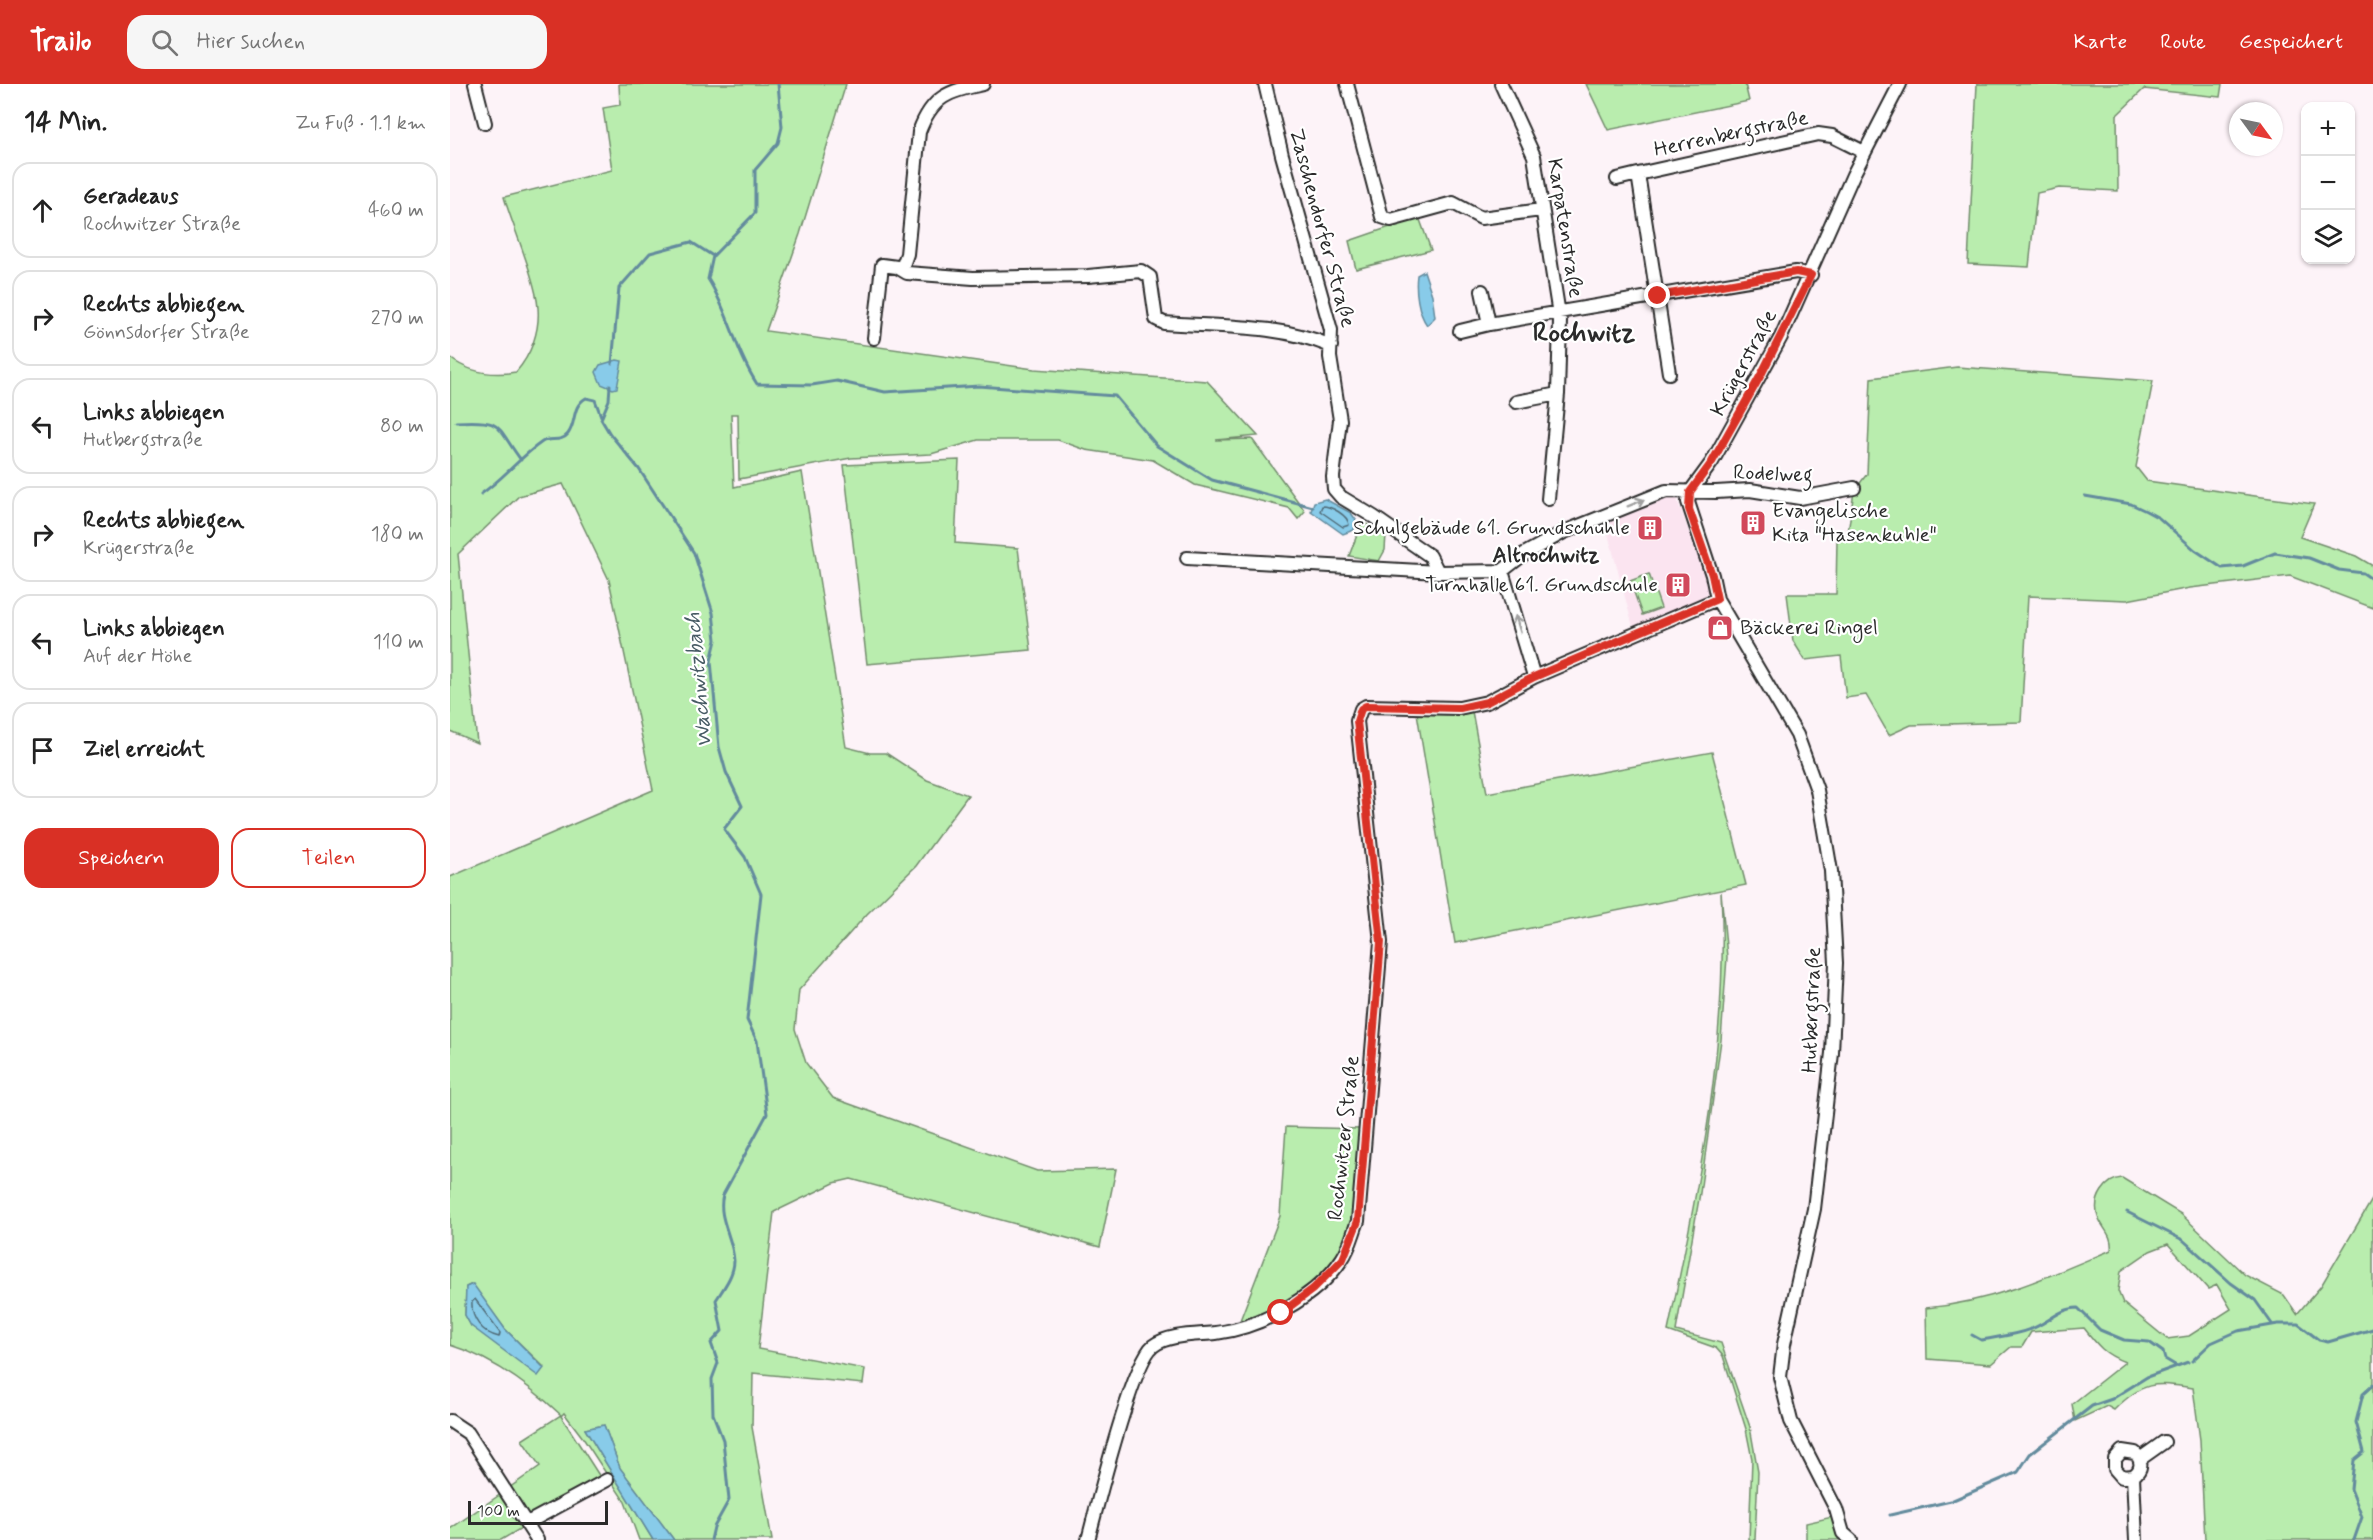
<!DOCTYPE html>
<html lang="de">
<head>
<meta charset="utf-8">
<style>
	body { margin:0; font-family:Mynerve,sans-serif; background:#f6f6f6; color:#222 }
	.controls { position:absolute; right:18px; top:18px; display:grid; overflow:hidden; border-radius:12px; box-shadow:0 2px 4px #0004 }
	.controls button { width:54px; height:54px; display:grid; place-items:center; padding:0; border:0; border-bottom:2px solid #e0e0e0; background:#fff; color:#222; font:30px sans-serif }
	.compass { position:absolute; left:1779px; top:18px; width:54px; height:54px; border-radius:50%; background:#fff; box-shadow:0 2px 4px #0004; rotate:123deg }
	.scale { position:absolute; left:18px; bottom:15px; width:140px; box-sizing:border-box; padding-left:6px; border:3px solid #2b2b2b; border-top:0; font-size:16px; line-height:21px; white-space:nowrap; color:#2b2b2b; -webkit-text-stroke:4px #fff; paint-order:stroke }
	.stop { position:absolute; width:18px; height:18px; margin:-14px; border:4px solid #d93025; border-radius:50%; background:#fff }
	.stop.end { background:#d93025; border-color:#fff; box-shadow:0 2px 6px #0008 }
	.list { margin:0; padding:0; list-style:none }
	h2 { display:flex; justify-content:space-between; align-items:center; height:78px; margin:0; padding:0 24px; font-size:26px }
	h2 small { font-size:20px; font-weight:400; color:#767676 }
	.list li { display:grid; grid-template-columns:39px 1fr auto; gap:18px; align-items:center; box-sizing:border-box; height:96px; margin:0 12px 12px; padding:0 12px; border:2px solid #e0e0e0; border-radius:18px }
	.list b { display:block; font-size:22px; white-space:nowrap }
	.list p { margin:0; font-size:20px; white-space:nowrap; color:#767676 }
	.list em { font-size:20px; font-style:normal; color:#767676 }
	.actions { display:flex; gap:12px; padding:18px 24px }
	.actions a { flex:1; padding:14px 0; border:2px solid #d93025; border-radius:18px; text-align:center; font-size:21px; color:#d93025 }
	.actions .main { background:#d93025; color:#fff }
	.icon { flex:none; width:33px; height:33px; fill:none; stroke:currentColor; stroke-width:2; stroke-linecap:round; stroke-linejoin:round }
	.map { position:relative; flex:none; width:1923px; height:1456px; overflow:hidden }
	header { display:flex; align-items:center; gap:36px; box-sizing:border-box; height:84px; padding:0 30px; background:#d93025; color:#fff }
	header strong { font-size:28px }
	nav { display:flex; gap:33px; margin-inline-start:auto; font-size:21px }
	.search { width:420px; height:54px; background:#f6f6f6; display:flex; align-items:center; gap:15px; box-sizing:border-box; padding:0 21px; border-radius:18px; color:#767676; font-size:22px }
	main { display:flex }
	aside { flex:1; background:#fff }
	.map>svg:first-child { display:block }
	.built { fill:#fbe4f0 }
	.green { fill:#b9edae; stroke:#728c6c; stroke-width:1.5; fill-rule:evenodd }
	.water { fill:#88cbe9; stroke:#638b9d; stroke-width:1.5 }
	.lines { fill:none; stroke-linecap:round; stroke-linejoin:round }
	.shore { stroke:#506b77; stroke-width:1.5 }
	.stream { stroke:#638b9d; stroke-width:3 }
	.minor-casing { stroke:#2b2b2b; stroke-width:16 }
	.minor { stroke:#fff; stroke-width:12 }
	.oneway { stroke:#a0a0a0 }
	.route { stroke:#d93025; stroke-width:8 }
	.labels { text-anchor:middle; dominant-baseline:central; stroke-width:4.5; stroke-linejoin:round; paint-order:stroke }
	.street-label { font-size:21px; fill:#2b2b2b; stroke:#fff }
	.poi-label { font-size:21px; fill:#2b2b2b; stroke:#fff; text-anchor:start }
	.neighbourhood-label { font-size:22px; font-weight:bold; fill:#2b2b2b; stroke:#fff }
	.water-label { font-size:22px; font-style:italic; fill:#475b64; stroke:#fff }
	.district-label { font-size:27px; font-weight:bold; fill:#2b2b2b; stroke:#fff }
</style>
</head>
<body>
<header>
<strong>Trailo</strong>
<div class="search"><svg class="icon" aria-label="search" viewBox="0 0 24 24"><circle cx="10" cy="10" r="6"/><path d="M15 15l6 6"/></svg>Hier suchen</div>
<nav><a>Karte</a><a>Route</a><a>Gespeichert</a></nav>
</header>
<main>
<aside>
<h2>14 Min.<small>Zu Fuß · 1.1 km</small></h2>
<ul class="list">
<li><svg class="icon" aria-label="ahead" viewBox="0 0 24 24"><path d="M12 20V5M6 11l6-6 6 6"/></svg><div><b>Geradeaus</b><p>Rochwitzer Straße</p></div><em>460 m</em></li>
<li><svg class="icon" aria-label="right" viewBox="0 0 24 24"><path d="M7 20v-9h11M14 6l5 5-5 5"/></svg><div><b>Rechts abbiegen</b><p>Gönnsdorfer Straße</p></div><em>270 m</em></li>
<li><svg class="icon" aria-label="left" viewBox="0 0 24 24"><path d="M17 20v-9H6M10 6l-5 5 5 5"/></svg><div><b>Links abbiegen</b><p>Hutbergstraße</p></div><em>80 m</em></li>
<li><svg class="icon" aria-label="right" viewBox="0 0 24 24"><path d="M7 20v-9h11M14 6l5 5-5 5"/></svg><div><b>Rechts abbiegen</b><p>Krügerstraße</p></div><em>180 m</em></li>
<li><svg class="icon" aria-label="left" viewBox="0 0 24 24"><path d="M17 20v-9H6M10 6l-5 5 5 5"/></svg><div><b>Links abbiegen</b><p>Auf der Höhe</p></div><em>110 m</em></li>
<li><svg class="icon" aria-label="arrive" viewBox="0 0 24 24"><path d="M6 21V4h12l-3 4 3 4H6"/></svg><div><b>Ziel erreicht</b></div></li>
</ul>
<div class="actions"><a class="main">Speichern</a><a>Teilen</a></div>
</aside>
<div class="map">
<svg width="1923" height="1456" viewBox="0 0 1923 1456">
	<rect width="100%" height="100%" fill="#fdf3f8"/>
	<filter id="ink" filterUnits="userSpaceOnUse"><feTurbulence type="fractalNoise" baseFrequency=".0167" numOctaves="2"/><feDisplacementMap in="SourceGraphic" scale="12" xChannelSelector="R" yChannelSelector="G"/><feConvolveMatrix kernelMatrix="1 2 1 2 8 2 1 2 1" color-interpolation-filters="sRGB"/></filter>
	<g filter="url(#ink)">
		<path class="built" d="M1225,410L1260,505L1254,514L1183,543L1154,435Z"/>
		<path class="green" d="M169,0H396L350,150L316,247L584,285L757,297L808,352L766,356L802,355L855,427L848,435L839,424L745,401L703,376L636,366L608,356H528L481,370L401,374L289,395L288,330H281L284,403L352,388L396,663L420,669H436L477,696L518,711L466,782L417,830L349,906L345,945L356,979L383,1014L587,1087L666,1085L650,1163L401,1095L384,1099L324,1128L308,1265L415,1285L413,1300L303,1289L302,1343L322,1456H224L170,1384L154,1341L135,1345L203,1456H189L175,1418L133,1354L114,1329L111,1332L152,1396L79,1431L74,1429L59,1404L90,1382L72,1356L111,1331C79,1301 43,1274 0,1261V793L203,706L159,496L113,400L69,412L8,470L27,659L0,647V274C20,289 42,292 66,288C81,271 90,247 88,224C86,196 63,143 54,113L162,86L153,24L170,21ZM22,1200L55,1245L94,1283L21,1242L15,1231L16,1203Z
			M1136,0H1295L1299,17L1158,46Z
			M1527,0H1772L1770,13L1694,5L1667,31L1668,107L1609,104L1587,109L1579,183L1518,180Z
			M969,133L981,166L906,185L899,157Z
			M1507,283L1703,297L1686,383L1697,397L1864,420L1850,453L1906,472L1923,482V524L1840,492L1740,504L1677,516L1578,512L1571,638L1461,641L1439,651L1416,611L1396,614L1391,572L1355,576L1343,557L1337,510H1386L1387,455L1397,456L1404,407L1417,390L1421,294Z
			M509,376L505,459L568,464L581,566L417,580L394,381Z
			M912,438L936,450L935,466L929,477L899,472Z
			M1199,490L1211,524L1192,531L1180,497Z
			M1022,627L1037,709L1262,668L1296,801L1005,859L967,629Z
			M1271,808L1277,873L1271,956L1250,1109L1226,1247L1271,1259L1300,1343L1308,1388L1305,1456H1299L1302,1375L1296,1345L1273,1272L1266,1264L1218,1247C1249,1103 1279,956 1271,808Z
			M836,1043L910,1045L904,1137L889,1172L859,1203L827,1226L789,1239L830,1132Z
			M1672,1094L1731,1130L1795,1191L1834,1211L1847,1230L1871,1202L1923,1114V1456H1755L1750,1356L1743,1304C1704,1298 1693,1297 1664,1326L1657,1322L1625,1337L1622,1320L1675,1278C1654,1270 1648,1262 1634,1244L1581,1248L1572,1263H1561L1541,1280L1477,1275L1476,1224C1543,1218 1600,1192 1661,1166C1663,1150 1652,1145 1648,1132C1642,1115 1656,1095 1672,1094ZM1718,1160L1758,1205L1767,1201L1781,1225L1739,1252L1717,1255L1673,1219L1668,1207L1671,1187L1700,1167Z
			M51,1410L73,1443L51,1456H0V1445Z
			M1382,1433L1392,1456H1356V1439Z"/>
		<path class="water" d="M974,187L982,211L985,233L977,241C968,229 965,206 967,191Z
			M167,276L172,277L167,304L163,305L151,300L146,288L150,281Z
			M875,415L901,429L906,436L904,446L893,450L861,427L864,418Z
			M23,1200L55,1245L94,1284L88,1292L21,1242L15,1231L16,1203Z
			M154,1341L170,1384L224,1456H203L135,1345Z"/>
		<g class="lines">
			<path class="shore" d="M872,422C881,422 898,431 899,441L893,443L870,427Z
				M25,1215L50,1249L49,1253C32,1249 21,1235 22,1218Z"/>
			<path class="stream" d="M263,172L258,195C279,228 285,266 307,300L362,301L387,297L435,308L529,302L665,312L707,362L762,396L863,423
				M162,280L169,204L200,169L241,158L263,172L305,129V86L328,59L332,43L328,0
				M160,301L159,316L151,335L160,350L189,385L244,469L263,529L266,556L261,577L269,663L276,688L292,722L274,745L295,773L311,810L297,936L307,957L317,1030L273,1111C267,1134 283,1153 284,1177C284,1191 273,1205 266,1216L272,1247L261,1259L268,1279L262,1295L263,1330L273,1356L279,1416L264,1443L261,1456
				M6,338C54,335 45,341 71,376
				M31,410C53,395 70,373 92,358C100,353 111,359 118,350C127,338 121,323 136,314L145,316L151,332
				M1635,412L1681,420L1696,427L1709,434L1745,466L1772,484L1793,482L1825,469L1859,474L1889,486L1913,489L1923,496
				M1677,1128L1733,1156L1781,1199L1805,1216L1822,1240
				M1522,1251L1531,1256C1547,1253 1566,1251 1581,1245C1598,1239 1610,1224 1628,1224L1650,1246L1674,1256L1699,1258L1713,1268L1715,1275L1725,1281
				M1742,1277L1761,1259L1788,1247L1828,1240H1848L1869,1256L1878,1258L1923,1245
				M1440,1431L1501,1417L1568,1388L1580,1370L1642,1322L1662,1315L1697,1293L1738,1278
				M1904,1456L1912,1433L1901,1405L1904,1376L1914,1368L1906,1338L1913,1310L1923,1301"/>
			<g class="minor-casing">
				<path id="minor" d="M25,0L35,39
					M815,0L832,71L881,246L880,273L890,336L883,393L884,405L891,413L924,433L980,472L988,488
					M897,0L932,133L941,136L1003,119L1031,134L1091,126
					M1051,0L1084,72L1110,237L1108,310L1098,415
					M1167,95L1188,90
					M452,184L457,170L469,48C482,12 499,7 533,0
					M1032,207L1039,240
					M1010,247L1039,240L1346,188L1361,191
					M424,254L432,181L447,183L457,189L523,194L638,192L691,187L700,193L706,235L714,239C769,243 829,240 881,262
					M1219,289L1188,90L1368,50L1382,52L1414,68
					M1066,318L1108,310
					M737,474L988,488L1052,487L1074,470L1114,448L1216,407L1266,408L1300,406L1350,414L1404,404
					M1052,487L1084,593
					M0,1337L18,1349L87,1456
					M1690,1375L1714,1358
					M1683,1392L1672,1393L1665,1385V1375L1672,1367L1685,1369C1693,1377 1692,1386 1683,1392L1686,1456
					M77,1439L157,1396
					M638,1456C647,1422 682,1279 703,1262C718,1250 747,1251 766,1249C810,1244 867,1213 892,1175C900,1164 903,1149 908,1137L931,858L907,637L911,625L916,622L1009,624L1037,618L1084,593L1267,515
					M1401,1456L1393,1449L1386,1425L1341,1337L1330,1293L1334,1260L1364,1125L1382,969L1386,879L1381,787L1367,706L1347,651L1267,515L1262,491L1238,418L1240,408L1262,378L1331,253L1403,91L1450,0"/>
			</g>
			<use href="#minor" class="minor"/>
		</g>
		<defs><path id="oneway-shaft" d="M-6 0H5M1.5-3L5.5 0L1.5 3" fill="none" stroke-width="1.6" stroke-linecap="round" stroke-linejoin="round" transform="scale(1.5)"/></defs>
		<g class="oneway">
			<use href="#oneway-shaft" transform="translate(1186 419) rotate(-22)"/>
			<use href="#oneway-shaft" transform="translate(1068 540) rotate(-107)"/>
		</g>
	</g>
	<g class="lines" filter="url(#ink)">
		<path class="route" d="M831,1229L863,1205L893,1175L908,1137L931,858L907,637L911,625L916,622L1010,624L1037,618L1084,593L1267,515L1262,491L1239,425L1240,408L1262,378L1312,289L1361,191L1346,188L1208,212"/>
	</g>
	<defs>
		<g id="building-square" transform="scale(1.35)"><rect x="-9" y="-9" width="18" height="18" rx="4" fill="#d1495b" stroke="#fff"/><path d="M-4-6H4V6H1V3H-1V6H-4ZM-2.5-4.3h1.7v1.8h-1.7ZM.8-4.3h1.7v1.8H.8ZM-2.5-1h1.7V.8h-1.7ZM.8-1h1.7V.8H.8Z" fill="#fff"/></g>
		<g id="shop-square" transform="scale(1.35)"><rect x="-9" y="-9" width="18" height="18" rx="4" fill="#d1495b" stroke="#fff"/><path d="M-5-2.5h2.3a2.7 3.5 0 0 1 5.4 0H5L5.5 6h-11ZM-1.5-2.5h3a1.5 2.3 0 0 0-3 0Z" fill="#fff"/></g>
	</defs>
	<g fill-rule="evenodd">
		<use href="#building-square" x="1303" y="439"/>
		<use href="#building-square" x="1200" y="444"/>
		<use href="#building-square" x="1228" y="501"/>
		<use href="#shop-square" x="1270" y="544"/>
	</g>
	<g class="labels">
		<g class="street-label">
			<text transform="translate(1281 50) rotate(-12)">Herrenbergstraße</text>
			<text transform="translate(872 144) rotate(75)">Zaschendorfer Straße</text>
			<text transform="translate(1115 144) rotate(81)">Karpatenstraße</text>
			<text transform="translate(1294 279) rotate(-62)">Krügerstraße</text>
			<text transform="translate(1323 390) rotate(2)">Rodelweg</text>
			<text transform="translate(1362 926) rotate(-88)">Hutbergstraße</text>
			<text transform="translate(894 1054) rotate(-84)">Rochwitzer Straße</text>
		</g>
		<g class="poi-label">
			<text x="1322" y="427">Evangelische<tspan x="1322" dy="24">Kita "Hasenkuhle"</tspan></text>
			<text x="1180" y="444" text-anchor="end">Schulgebäude 61. Grundschuhle</text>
			<text x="1208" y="501" text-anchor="end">Turnhalle 61. Grundschule</text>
			<text x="1290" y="544">Bäckerei Ringel</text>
		</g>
		<g class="neighbourhood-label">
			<text x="1096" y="472">Altrochwitz</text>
		</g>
		<g class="water-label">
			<text transform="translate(249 596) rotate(-95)">Wachwitzbach</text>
		</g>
		<g class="district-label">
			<text x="1134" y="249">Rochwitz</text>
		</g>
	</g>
</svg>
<div class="controls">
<button>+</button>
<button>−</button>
<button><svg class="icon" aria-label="layers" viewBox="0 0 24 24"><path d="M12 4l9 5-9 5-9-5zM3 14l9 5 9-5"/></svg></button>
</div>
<svg class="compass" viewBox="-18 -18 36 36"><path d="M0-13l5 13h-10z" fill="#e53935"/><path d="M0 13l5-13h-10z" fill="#767676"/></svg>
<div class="scale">100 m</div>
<div class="stop" style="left:831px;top:1229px"></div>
<div class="stop end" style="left:1208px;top:212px"></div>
</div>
</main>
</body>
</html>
